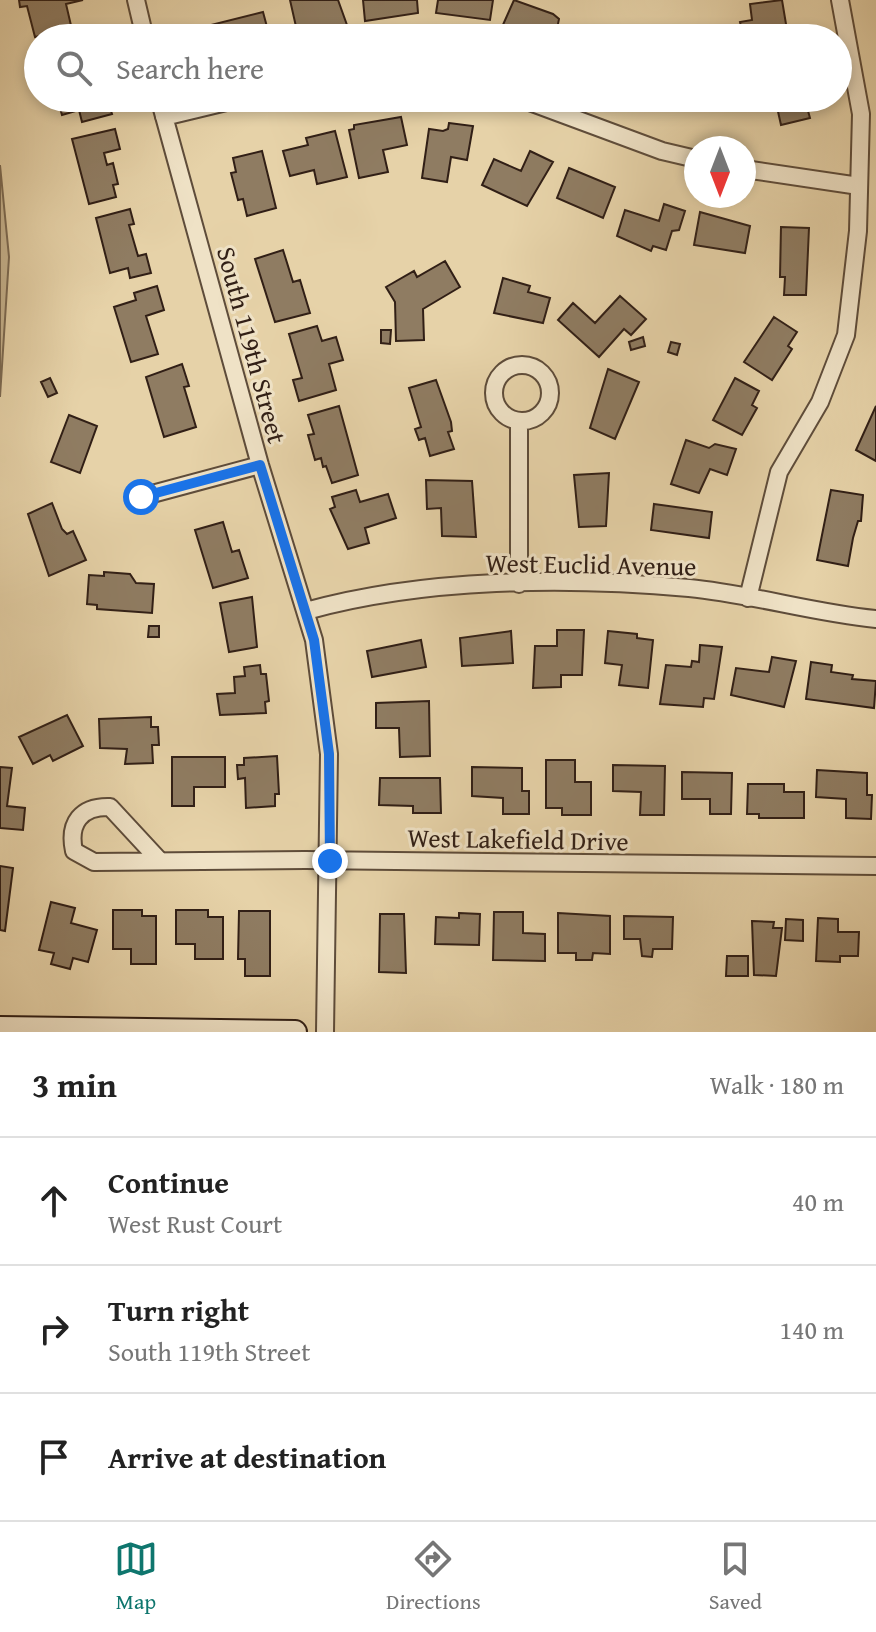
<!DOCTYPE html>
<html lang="en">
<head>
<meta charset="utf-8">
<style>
	body { margin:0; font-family:"Gentium Book Plus",serif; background:#f2f2f2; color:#222 }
	.compass { position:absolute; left:684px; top:136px; width:72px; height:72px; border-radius:50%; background:#fff; box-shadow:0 4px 12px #0003; rotate:180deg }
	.stop { position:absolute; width:24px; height:24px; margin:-18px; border:6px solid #1a73e8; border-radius:50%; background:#fff }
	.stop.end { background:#1a73e8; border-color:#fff; box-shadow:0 2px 8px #0008 }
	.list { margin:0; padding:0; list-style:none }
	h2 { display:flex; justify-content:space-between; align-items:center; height:104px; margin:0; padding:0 32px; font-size:34px }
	h2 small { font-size:26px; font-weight:400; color:#767676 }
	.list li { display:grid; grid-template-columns:52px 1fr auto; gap:24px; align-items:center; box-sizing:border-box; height:128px; padding:0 32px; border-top:2px solid #e0e0e0 }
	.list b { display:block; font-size:30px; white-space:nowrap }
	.list p { margin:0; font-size:26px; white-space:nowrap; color:#767676 }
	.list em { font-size:26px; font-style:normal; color:#767676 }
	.icon { flex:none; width:44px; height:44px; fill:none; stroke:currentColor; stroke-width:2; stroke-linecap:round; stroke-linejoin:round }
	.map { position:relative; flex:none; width:876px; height:1032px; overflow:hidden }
	.search { position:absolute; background:#fff; box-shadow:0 4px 12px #0003; left:24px; right:24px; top:24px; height:88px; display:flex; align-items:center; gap:20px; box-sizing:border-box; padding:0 28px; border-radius:44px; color:#767676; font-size:30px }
	.sheet { height:488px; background:#fff }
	nav { display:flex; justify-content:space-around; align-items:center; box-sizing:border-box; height:112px; border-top:2px solid #e0e0e0; background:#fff; font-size:22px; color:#767676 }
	nav a { display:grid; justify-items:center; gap:4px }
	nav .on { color:#0f766e }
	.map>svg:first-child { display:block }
	.green { fill:#c7b48f; stroke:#7c6a52; stroke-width:2 }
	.building { fill:#8f7c62; stroke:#311f16; stroke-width:2 }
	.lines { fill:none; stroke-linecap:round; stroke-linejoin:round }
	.minor-casing { stroke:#5e4c3a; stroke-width:20 }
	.secondary-casing { stroke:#311f16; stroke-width:26 }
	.minor { stroke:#efe2c6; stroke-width:16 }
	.secondary { stroke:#efe2c6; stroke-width:22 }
	.route { stroke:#1a73e8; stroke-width:10 }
	.labels { text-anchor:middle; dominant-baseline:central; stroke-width:6; stroke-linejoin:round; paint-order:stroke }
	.street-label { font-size:26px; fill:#311f16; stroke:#efe2c6 }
</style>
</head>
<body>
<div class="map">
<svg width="876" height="1032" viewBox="0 0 876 1032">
	<rect width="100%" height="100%" fill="#e6d2a8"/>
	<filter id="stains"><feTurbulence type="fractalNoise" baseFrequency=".0025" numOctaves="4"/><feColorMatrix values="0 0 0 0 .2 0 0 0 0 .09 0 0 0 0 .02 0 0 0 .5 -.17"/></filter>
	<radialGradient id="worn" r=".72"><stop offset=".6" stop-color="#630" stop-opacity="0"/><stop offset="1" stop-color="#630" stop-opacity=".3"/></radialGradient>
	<path class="green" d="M0,165L9,257L0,397Z"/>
	<path class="building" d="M19,0H83L66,4L73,34L55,38L54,33L35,37L27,6L20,7Z
		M290,0H338L347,25L316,33L314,26L297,31Z
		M363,0H417L418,13L365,21Z
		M438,0H493L490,20L436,13Z
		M514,0L553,14L559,19L557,29L566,33L564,38H527L502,27Z
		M782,0L788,36L754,38L753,33L743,35L740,22L752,20L750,4Z
		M263,12L270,38H197L195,29Z
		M585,29L606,38H581Z
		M57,98H107L112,114L82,122L79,110L62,115Z
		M665,98H698L696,107Z
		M775,98H810L805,100L810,118L781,125Z
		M401,117L407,145L383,150L388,172L359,178L349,130L354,129V125Z
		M449,123L473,126L467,160L451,157L447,182L422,178L429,129L443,131L448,129Z
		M115,129L120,149L104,153L107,165L113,163L118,184L113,185L116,197L89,204L72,139Z
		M335,131L347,177L317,184L314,170L290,176L283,151L308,145L306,138Z
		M262,151L276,208L247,216L243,199L238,200L231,173L236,172L233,158Z
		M530,151L553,162L527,206L482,185L494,159L521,171Z
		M569,168L615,187L603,218L557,198Z
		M664,204L685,211L679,230L672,231L666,250L653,246L651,251L617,236L625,210L659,221Z
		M130,209L134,224L129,225L138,256L146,254L151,273L130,278L128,268L110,273L96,218Z
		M700,212L750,226L745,253L694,245Z
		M781,227L809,228L806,295H784L785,277H780Z
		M283,250L293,282L300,280L310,313L275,322L255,259Z
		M445,261L460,287L423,309L424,340L396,341L395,302L386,287L414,271L417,277Z
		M503,278L530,286L528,292L550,298L543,323L494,313Z
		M157,286L164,310L146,316L158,354L131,362L114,307L136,300L134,293Z
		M620,296L646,319L631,335L624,329L599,357L558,320L573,303L595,323Z
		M774,317L797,332L788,346L792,349L772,380L744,362Z
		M317,326L322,341L336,337L343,360L329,364L336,390L299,401L293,380L302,378L289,334Z
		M381,330H391L390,344L381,343Z
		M643,337L645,346L631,350L629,342Z
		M671,342L680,344L677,355L668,352Z
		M182,364L189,386L184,387L196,427L164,437L146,377Z
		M608,369L639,382L615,439L590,428Z
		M50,378L57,393L48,397L41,382Z
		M735,378L759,391L752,405L757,408L742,435L713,420Z
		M436,380L451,422L452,431L448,432L454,449L430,456L425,438L419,440L415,429L421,427L409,388Z
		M339,406L358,475L332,483L326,466L323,467L321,458L315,460L308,435L314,434L308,415Z
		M876,406V461L856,450Z
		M69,415L97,426L80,473L51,462Z
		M686,440L709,448L715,444L736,449L727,475L710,469L699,493L671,484Z
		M609,473L606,526L579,527L574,475Z
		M426,480L472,481L476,537L442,536L441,508L427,509Z
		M356,490L360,502L388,494L396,518L365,528L369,543L348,549L330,509L335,507L332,497Z
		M831,490L863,495L861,521H858L853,538L848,566L817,560Z
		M52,503L62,529L67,534L73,531L86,560L49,576L28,514Z
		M654,504L712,512L709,538L651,530Z
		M223,522L232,552L239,550L248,578L213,588L195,530Z
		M104,572L130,574L136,583L154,584L152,613L97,609V605L87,604L89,575L104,576Z
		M252,597L257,647L229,652L220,603Z
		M149,626H159V637H148Z
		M557,630H584L582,675H561V687L533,688L535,646H557Z
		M511,631L513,663L462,666L460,638Z
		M608,631L637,634V638L653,640L648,688L619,685L622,665L605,663Z
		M421,640L426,667L372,677L367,651Z
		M700,645L722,647L714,699L704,698L703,707L660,704L666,665L691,667L692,661L699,662Z
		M772,657L796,661L784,707L731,695L736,668L769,672Z
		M811,662L832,665L831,672L853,675L852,679L876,681L874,708L806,699Z
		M260,665L261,674H266L269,701L265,702L266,713L220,715L217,694L235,693L234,677L245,676L244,667Z
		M429,701L430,756L400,757L399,728H376V703Z
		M67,715L83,746L53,761L50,755L33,764L19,737Z
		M151,717V727H158L159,745H152L153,763L125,764L127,749L100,748L99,719Z
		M277,756L279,794H275V806L246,808L245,778L238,779L237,765H244V758Z
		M172,757H225V787H194V806H172Z
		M546,760H575V782H591V815H562V808H546Z
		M613,765L665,766L664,815H640L641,792L613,791Z
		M0,767L12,768L7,806L25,808L23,830L0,828Z
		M472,767L522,768V791H529V814H503V798L472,796Z
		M817,770L867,773V795H872L871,819L846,818V799L816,797Z
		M682,772L732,773L731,814H710V799H682Z
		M380,778H440L441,813H413V806L379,805Z
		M748,784H784V792H804V818H759V814H747Z
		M0,866L13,868L5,931L0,930Z
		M51,902L75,908L71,923L97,930L88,962L73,958L70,969L51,964L54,953L39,950Z
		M113,910H142V916H156V964H131V949H113Z
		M176,910H208V917H223V959H195V944H176Z
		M239,911H270V976H245V959H238Z
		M494,912H523V933L545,934V961L493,960Z
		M459,913L480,914L479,945L435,944L436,917L459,918Z
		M558,913L610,916V954L593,953L592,960H576V953H558Z
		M380,914H404L406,973L379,972Z
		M624,916L673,917L672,949H653L652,957L642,956L640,939H624Z
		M818,918L838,919V932H859L858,956H840V962L816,961Z
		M786,919L803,920V941L785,940Z
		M752,921L774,922L773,928H782L776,976L754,975Z
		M727,956H748V976H726Z"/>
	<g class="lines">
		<g class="minor-casing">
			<path id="minor" d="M136,0L145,38
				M159,98L260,465L314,640L329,754L325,1032
				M519,98L662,151L696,159
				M164,117L243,98
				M744,169L859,186
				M494 393a28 28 0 1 1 56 0a28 28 0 1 1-56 0Z
				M519,421V584
				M141,497L260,465
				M748,598L779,472L820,402L846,335L858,231L861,114L840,0
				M306,611C424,578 567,577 689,588C752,594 813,613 876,619
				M160,861L110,807C81,806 68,823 74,851L94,862L305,860L876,866"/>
		</g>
		<g class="secondary-casing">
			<path id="secondary" d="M0,1028L295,1032"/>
		</g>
		<use href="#minor" class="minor"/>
		<use href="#secondary" class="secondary"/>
	</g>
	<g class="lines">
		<path class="route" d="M141,497L260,465L314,640L329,754L330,861"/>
	</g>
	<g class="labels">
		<g class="street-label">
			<text transform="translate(252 345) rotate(75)">South 119th Street</text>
			<text transform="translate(591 564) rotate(1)">West Euclid Avenue</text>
			<text transform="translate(518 839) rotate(1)">West Lakefield Drive</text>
		</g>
	</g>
	<rect width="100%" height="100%" filter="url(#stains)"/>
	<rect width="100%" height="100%" fill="url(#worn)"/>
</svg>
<svg class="compass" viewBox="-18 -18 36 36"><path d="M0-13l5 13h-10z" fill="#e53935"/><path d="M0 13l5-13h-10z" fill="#767676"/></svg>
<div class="stop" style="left:141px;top:497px"></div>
<div class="stop end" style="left:330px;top:861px"></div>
<div class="search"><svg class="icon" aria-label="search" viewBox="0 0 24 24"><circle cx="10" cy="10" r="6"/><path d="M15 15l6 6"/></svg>Search here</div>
</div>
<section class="sheet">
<h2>3 min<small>Walk · 180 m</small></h2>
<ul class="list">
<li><svg class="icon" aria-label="ahead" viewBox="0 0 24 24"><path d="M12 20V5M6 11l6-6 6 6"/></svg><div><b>Continue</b><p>West Rust Court</p></div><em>40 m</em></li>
<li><svg class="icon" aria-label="right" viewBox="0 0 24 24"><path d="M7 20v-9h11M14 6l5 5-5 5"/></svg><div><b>Turn right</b><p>South 119th Street</p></div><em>140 m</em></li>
<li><svg class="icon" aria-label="arrive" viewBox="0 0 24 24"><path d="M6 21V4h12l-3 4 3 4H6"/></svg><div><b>Arrive at destination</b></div></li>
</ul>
</section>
<nav>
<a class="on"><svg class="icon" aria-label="map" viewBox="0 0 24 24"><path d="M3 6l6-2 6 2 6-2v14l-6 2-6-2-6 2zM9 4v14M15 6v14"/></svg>Map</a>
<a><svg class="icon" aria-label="directions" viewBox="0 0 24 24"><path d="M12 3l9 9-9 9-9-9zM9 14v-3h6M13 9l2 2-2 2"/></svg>Directions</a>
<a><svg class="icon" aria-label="saved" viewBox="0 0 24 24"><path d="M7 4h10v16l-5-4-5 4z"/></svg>Saved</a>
</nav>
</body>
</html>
